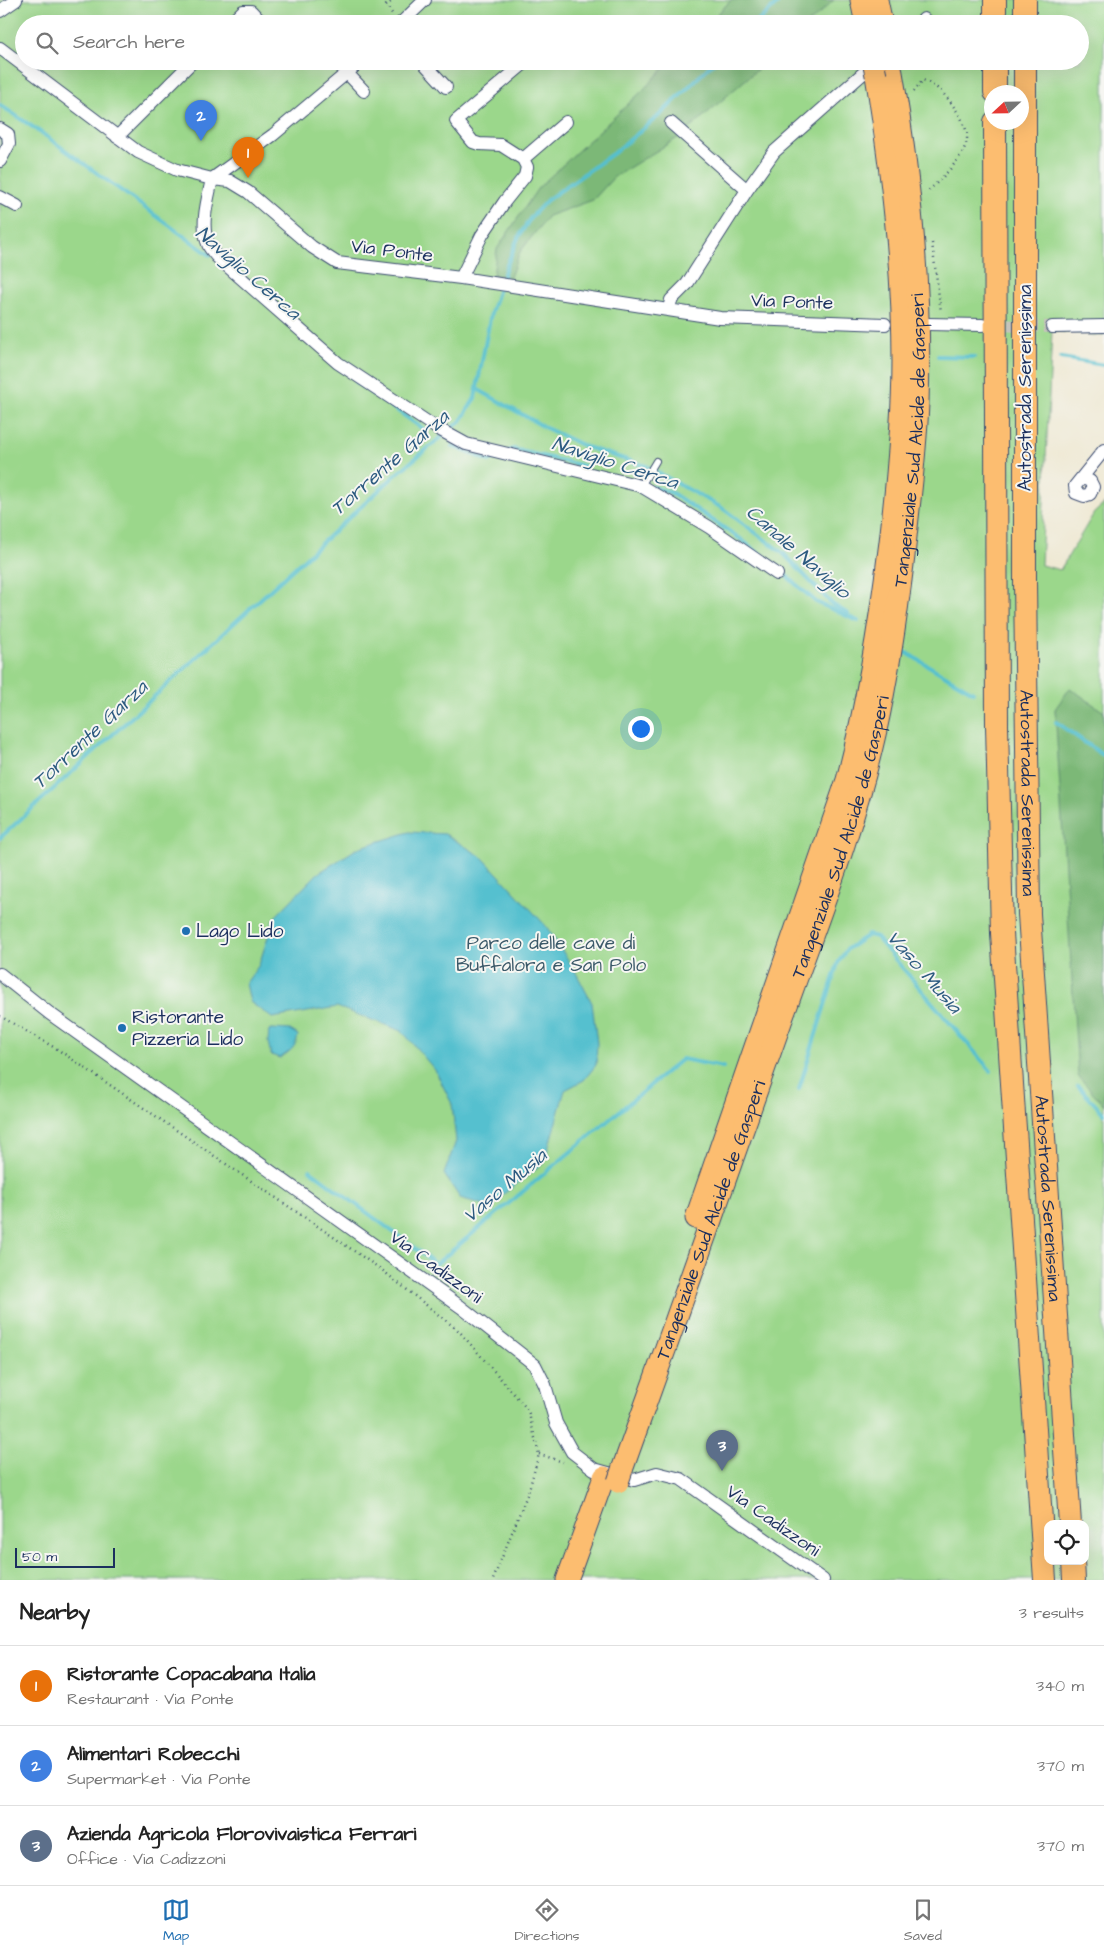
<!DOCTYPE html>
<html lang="en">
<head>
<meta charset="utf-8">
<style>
	body { margin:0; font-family:"Architects Daughter",sans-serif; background:#f6f6f6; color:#222 }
	.controls { position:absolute; right:15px; bottom:15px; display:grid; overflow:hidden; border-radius:10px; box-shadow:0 5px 20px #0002 }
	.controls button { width:45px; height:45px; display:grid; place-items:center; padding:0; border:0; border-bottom:1px solid #e0e0e0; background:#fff; color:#222; font:25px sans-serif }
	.compass { position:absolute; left:984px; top:85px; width:45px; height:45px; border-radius:50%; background:#fff; box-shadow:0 5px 20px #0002; rotate:248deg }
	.scale { position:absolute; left:15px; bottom:12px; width:100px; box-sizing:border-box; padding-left:5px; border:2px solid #1b2f5e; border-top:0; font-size:14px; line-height:18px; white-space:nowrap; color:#1b2f5e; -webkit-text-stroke:4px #f6f6f2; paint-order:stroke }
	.you { position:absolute; left:640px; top:728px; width:18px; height:18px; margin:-12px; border:4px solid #fff; border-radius:50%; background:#1a73e8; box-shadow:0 0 0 8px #1a73e833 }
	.badge { display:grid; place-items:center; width:32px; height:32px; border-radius:50%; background:#1f6fb2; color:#fff; font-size:16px; font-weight:700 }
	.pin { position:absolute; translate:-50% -41px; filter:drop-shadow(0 1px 2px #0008) }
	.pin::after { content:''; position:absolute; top:26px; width:18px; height:15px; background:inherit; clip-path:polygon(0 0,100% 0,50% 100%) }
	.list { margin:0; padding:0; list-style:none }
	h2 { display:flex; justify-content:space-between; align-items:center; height:65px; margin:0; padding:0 20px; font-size:21px }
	h2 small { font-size:16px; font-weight:400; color:#767676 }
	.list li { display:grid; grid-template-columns:32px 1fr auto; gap:15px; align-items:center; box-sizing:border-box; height:80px; padding:0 20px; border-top:1px solid #e0e0e0 }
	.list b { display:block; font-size:19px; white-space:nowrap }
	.list p { margin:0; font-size:16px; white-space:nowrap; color:#767676 }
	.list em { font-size:16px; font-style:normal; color:#767676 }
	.icon { flex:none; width:28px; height:28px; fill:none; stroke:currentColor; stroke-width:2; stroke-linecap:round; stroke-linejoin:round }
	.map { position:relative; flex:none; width:1104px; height:1580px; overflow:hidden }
	.search { position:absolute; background:#fff; box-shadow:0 5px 20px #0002; left:15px; right:15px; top:15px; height:55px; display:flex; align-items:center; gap:12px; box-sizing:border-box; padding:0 18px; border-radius:28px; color:#767676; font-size:19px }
	.sheet { height:305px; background:#fff }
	nav { display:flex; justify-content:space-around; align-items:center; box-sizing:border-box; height:70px; border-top:1px solid #e0e0e0; background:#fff; font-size:14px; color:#767676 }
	nav a { display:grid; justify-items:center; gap:2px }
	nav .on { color:#1f6fb2 }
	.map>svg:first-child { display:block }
	.green { fill:#9bd78b; stroke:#5b8374; fill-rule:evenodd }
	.forest { fill:#7cb877; stroke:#4c746a }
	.water { fill:#55c0cf; stroke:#387896 }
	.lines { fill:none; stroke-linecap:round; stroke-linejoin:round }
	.stream { stroke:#55c0cf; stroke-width:4 }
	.minor-tunnel { stroke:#c5c4bc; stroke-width:12; stroke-dasharray:12 6; stroke-linecap:butt }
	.service-casing { stroke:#3b4b70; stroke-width:8 }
	.minor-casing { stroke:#3b4b70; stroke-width:14 }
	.trunk-casing { stroke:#3b4b70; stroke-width:23 }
	.motorway-casing { stroke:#3b4b70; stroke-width:24 }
	.path { stroke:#3b4b70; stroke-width:2.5; stroke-dasharray:1 4; stroke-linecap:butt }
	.service { stroke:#fff; stroke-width:6 }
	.minor { stroke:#fff; stroke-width:12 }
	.trunk { stroke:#fcbd6f; stroke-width:21 }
	.motorway { stroke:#fcbd6f; stroke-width:22 }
	.trunk-bridge-casing { stroke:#3b4b70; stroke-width:23; stroke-linecap:butt }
	.trunk-bridge { stroke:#fcbd6f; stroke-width:21 }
	.poi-dot { fill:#1f6fb2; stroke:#f6f6f2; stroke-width:2 }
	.labels { text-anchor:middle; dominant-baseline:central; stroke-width:4; stroke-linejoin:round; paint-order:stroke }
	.street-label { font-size:19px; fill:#1b2f5e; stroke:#f6f6f2 }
	.poi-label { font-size:19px; fill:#1b2f5e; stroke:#f6f6f2; text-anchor:start }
	.park-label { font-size:19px; fill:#3b5969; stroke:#f6f6f2 }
	.water-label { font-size:20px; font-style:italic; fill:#2c5a80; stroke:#f6f6f2 }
</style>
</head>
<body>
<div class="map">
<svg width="1104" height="1580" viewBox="0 0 1104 1580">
	<rect width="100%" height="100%" fill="#f6f6f2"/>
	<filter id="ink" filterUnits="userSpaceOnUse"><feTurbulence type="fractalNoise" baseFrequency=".02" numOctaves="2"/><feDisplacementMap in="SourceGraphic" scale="10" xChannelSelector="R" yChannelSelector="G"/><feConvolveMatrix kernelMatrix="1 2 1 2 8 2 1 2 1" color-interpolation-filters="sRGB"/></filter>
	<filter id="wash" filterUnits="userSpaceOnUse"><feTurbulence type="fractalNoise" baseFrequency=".0096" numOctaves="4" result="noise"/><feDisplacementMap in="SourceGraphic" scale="20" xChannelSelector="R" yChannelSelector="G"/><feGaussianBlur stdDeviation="1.12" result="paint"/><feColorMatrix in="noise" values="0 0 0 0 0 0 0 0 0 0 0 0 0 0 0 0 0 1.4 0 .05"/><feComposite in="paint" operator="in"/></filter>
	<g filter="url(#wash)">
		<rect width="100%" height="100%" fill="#efe9d4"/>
		<path class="green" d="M0,0H1104V336L1052,331L1041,565L1060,570L1094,513L1104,504V1580H0ZM24,24H1080V61H24ZM992,92H1022V122H992ZM1048,1524H1085V1561H1048Z"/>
		<path class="forest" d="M731,0H834L808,24H708Z
			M671,61H767L681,136L614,177L593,200L548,216L520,252L510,277L493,275L497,249L538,188L640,93Z
			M1070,688L1104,712V1105L1078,1076L1055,709Z"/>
		<path class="water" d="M409,832L445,834L482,857L546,926L574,969L592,1003L597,1043L596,1065L584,1080L565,1090L544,1163L488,1206L460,1198L444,1174L456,1141L452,1104L435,1070L402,1031L337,1007L272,1018L250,1002L246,983L259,965L274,918L317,874L358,848Z
			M272,1029L290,1030L298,1035C296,1048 289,1052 280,1058L271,1055L268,1042L269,1030Z"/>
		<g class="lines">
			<path class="stream" d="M755,24L781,0
				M0,105L43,134L210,255
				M938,356L974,357
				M1061,358L1104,365
				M357,382L426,431
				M477,389L546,428L586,447L646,466L722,508L783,553L832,604L848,614
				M452,446L489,461L500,455
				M509,451L513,449L584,466
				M653,487L672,493L742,540L765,558
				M780,570L816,602L858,621
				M905,652L973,692
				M1056,722L1104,756
				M0,838L400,471L461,421L475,398L491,313L506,267L518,238L531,217L547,200L615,152L661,114L715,61
				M1078,1086L1104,1114
				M799,1089L838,963L847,949L868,935L876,937L991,1071
				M310,1170L436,1264L682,1059L723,1067"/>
		</g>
	</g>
	<g filter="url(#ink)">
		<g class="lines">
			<path class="minor-tunnel" d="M990,325L1052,327"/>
			<g class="service-casing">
				<path id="service" d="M641,486L656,461"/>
			</g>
			<g class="minor-casing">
				<path id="minor" d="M0,11L16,0
					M230,24L243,11H251L263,24
					M400,24L425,0
					M919,24L924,19
					M0,48L138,152L177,170L212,179L230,181L248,192L312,247L337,263L461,278L720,318L885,324
					M361,61L273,135L212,179C208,199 200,224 208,244C209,248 214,253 217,257L338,363L435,427L466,444L641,486L709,527L777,574
					M422,61L446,87
					M348,74L364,91
					M671,123L747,190
					M0,129L8,134L9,144L0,161
					M117,137L193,61
					M523,159L566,122
					M0,197L17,206
					M461,278L482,235L505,201L525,176L527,167L523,159L501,145L479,144L473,142L456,121L527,61
					M669,310L671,300L687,284L747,190L774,152L877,61
					M927,324L982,325
					M1052,327L1104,326
					M1082,478L1090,481L1093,487L1090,494L1084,496L1076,493L1075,486L1104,450
					M0,974L49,1013L461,1307L535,1365L545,1385L556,1423L572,1452L594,1469L634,1480L657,1473L681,1479L823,1580"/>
			</g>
			<g class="trunk-casing">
				<g id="trunk">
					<path d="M861,0L866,24"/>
					<path d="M877,0L882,24"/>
					<path d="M696,1218L847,780C868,701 880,622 890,542C897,481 903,421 903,361C903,265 891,169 876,75"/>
					<path id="s1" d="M622,1470C676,1321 728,1171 781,1022C815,926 854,830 876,730C889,672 897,614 904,556C909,505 916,455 918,403C922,289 910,174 890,61"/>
					<path d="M567,1580L604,1477"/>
				</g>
			</g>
			<g class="motorway-casing">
				<g id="motorway">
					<path d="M995,0V24"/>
					<path d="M1025,0V24"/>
					<path d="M995,61V92"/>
					<path id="s2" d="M1025,61V579L1029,914L1070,1524"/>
					<path d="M995,122L997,725L1002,933L1045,1580"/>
					<path d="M1073,1561L1074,1580"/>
				</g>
			</g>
			<path class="path" d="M383,0L393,15
				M386,6L393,0
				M914,91L923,80C936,85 946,95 954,107C959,114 966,125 967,135C969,154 939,181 926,193
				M932,243L941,312
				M0,1016L57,1049L382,1270L459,1331L528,1410L539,1454L529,1490L493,1580
				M539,1454L563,1462"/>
			<use href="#service" class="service"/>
			<use href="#minor" class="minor"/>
			<use href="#trunk" class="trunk"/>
			<use href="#motorway" class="motorway"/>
			<g class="trunk-bridge-casing">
				<path id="trunk-bridge" d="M873,61L876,75
					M618,1482L622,1470"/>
			</g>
			<use href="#trunk-bridge" class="trunk-bridge"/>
		</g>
	</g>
	<g class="poi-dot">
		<circle cx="186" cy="931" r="5"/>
		<circle cx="122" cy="1028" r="5"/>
	</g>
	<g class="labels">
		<g class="street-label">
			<text transform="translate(392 251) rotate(7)">Via Ponte</text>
			<text transform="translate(792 302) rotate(2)">Via Ponte</text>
			<text transform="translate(1025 388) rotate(-90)">Autostrada Serenissima</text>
			<text stroke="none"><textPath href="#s1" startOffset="1075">Tangenziale Sud Alcide de Gasperi</textPath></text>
			<text stroke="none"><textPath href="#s2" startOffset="732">Autostrada Serenissima</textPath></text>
			<text stroke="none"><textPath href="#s1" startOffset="670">Tangenziale Sud Alcide de Gasperi</textPath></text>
			<text stroke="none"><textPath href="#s2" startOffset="1138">Autostrada Serenissima</textPath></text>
			<text stroke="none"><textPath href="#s1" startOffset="265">Tangenziale Sud Alcide de Gasperi</textPath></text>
			<text transform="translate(436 1267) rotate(36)">Via Cadizzoni</text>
			<text transform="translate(773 1521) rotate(35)">Via Cadizzoni</text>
		</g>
		<g class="poi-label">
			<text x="196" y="931">Lago Lido</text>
			<text x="132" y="1017">Ristorante<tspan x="132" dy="22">Pizzeria Lido</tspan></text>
		</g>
		<g class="park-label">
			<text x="551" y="943">Parco delle cave di<tspan x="551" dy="22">Buffalora e San Polo</tspan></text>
		</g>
		<g class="water-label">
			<text transform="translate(248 273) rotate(41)">Naviglio Cerca</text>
			<text transform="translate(390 463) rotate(-41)">Torrente Garza</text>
			<text transform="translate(615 463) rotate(18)">Naviglio Cerca</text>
			<text transform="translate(798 552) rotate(41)">Canale Naviglio</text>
			<text transform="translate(90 735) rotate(-43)">Torrente Garza</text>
			<text transform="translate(924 972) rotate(49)">Vaso Musia</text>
			<text transform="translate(505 1186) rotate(-40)">Vaso Musia</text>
		</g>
	</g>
</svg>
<div class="controls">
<button><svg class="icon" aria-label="locate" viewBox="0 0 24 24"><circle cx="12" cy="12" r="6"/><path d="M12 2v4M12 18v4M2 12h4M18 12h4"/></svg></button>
</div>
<svg class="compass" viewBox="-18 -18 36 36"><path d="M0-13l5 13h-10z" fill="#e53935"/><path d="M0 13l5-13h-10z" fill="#767676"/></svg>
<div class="scale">50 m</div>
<div class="you"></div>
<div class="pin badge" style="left:248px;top:178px;background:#e8710a">1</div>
<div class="pin badge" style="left:201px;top:141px;background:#3f7fe0">2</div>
<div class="pin badge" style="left:722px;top:1471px;background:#5c6f8a">3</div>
<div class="search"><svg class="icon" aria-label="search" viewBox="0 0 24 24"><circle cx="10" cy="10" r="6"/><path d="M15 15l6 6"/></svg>Search here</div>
</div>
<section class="sheet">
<h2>Nearby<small>3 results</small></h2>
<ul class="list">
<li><span class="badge" style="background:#e8710a">1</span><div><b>Ristorante Copacabana Italia</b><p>Restaurant · Via Ponte</p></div><em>340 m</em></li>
<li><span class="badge" style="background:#3f7fe0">2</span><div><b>Alimentari Robecchi</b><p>Supermarket · Via Ponte</p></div><em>370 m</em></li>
<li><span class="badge" style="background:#5c6f8a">3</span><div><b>Azienda Agricola Florovivaistica Ferrari</b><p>Office · Via Cadizzoni</p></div><em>370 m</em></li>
</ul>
</section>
<nav>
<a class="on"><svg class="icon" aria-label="map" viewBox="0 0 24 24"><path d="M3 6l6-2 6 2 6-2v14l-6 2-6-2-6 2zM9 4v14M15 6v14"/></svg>Map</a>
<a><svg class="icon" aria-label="directions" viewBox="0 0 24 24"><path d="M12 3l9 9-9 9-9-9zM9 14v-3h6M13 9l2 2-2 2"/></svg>Directions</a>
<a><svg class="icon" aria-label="saved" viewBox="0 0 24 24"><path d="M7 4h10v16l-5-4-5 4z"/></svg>Saved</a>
</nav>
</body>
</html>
